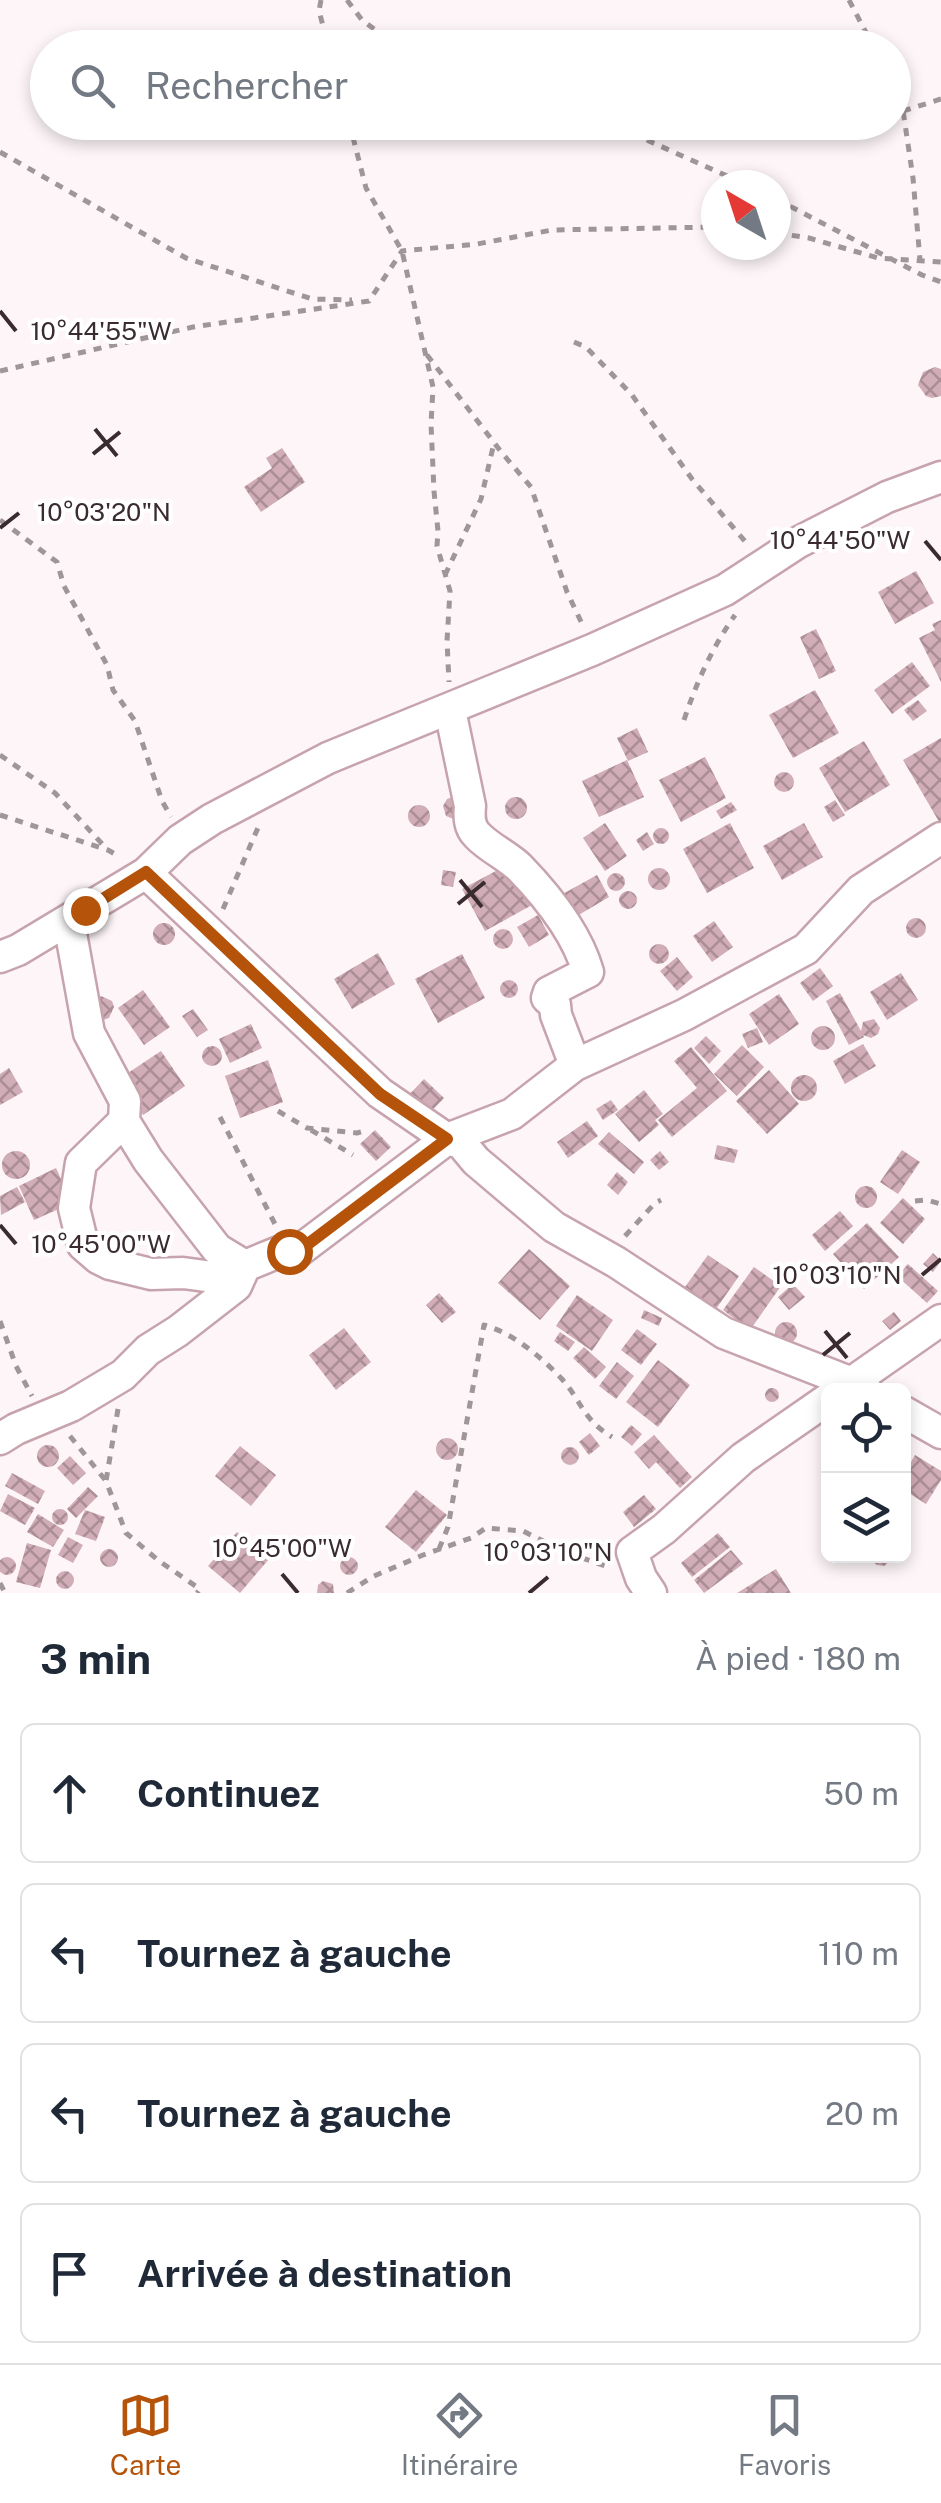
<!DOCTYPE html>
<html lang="fr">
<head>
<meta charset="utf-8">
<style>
	body { margin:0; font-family:"Public Sans",sans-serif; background:#f2f2f3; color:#1f2937 }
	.controls { position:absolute; right:30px; bottom:30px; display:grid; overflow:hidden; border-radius:15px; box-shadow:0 5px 15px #0003 }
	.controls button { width:90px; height:90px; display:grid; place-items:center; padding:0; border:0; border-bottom:2px solid #e0e1e3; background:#fff; color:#1f2937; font:50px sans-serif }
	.compass { position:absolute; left:701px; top:170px; width:90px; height:90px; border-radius:50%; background:#fff; box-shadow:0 5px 15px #0003; rotate:321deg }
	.stop { position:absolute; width:30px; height:30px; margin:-22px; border:8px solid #b45309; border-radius:50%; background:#fff }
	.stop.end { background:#b45309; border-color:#fff; box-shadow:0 2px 10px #0008 }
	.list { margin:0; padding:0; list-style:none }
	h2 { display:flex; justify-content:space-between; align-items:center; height:130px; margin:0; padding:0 40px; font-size:42px }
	h2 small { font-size:32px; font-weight:400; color:#747a83 }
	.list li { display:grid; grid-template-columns:65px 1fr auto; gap:30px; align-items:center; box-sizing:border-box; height:140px; margin:0 20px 20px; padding:0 20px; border:2px solid #e0e1e3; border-radius:15px }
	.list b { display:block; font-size:38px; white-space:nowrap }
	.list em { font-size:32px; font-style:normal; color:#747a83 }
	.icon { flex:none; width:55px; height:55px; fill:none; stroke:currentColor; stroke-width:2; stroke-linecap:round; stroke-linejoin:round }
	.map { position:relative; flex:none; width:941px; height:1593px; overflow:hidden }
	.search { position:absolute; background:#fff; box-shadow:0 5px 15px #0003; left:30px; right:30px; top:30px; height:110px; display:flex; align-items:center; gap:25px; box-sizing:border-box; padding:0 35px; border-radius:55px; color:#747a83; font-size:38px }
	.sheet { height:770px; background:#fff }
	nav { display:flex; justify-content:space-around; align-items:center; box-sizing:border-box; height:140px; border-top:2px solid #e0e1e3; background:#fff; font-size:28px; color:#747a83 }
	nav a { display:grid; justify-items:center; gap:5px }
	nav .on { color:#b45309 }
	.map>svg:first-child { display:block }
	.building { fill:url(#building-cross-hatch) }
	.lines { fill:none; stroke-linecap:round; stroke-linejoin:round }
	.minor-casing { stroke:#c7a4ad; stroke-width:35 }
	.path { stroke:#a09598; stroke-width:5; stroke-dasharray:8 8; stroke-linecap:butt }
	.minor { stroke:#fff; stroke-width:30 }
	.route { stroke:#b45309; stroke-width:12 }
	.ticks { fill:none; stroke:#392b2f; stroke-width:4 }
	.ticks-label { font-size:25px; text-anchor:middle; fill:#392b2f; stroke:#fff; stroke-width:8; stroke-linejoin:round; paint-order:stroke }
</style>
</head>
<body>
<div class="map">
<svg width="941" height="1593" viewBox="0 0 941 1593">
	<defs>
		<pattern id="building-cross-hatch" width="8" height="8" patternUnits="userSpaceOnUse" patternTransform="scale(2.5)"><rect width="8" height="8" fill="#d1adb7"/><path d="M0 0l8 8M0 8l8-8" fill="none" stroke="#ab8d95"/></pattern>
	</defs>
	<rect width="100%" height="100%" fill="#fdf5f7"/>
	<path class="building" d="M935,367L941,369V396L932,398L926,396L918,385L923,372Z
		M282,448L305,482L261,512L244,487L272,468L266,458Z
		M916,571L934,603L895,624L878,592Z
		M941,620V682L919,638L935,630L932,624Z
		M816,629L836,671L819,679L800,637Z
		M912,662L930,686L892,714L874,690Z
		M815,690L839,733L793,758L769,715Z
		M918,700L927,711L913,721L904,710Z
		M637,728L648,752L628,761L617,738Z
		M941,738V825L903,760Z
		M864,741L890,785L845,812L819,768Z
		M705,757L726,798L681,822L659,780Z
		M627,760L644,797L599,817L582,781Z
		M774 782a10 10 0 1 1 20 0a10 10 0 1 1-20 0Z
		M455,796L456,820L446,816L443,806L447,799Z
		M505 808a11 11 0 1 1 22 0a11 11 0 1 1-22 0Z
		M835,800L845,815L833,822L824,807Z
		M731,802L737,810L721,819L716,811Z
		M408 816a11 11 0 1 1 22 0a11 11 0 1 1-22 0Z
		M605,823L627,856L605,871L583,838Z
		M730,823L754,868L707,893L683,849Z
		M804,823L823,857L782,880L763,846Z
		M653 836a8 8 0 1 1 16 0a8 8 0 1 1-16 0Z
		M647,832L654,844L643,851L636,840Z
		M509,864L532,905L485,931L462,889Z
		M648 879a11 11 0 1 1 22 0a11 11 0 1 1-22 0Z
		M443,870L456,872L453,887L441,885Z
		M607 882a9 9 0 1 1 18 0a9 9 0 1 1-18 0Z
		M597,875L609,897L572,919L559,896Z
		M619 900a9 9 0 1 1 18 0a9 9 0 1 1-18 0Z
		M538,915L549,935L529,947L517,927Z
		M906 928a10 10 0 1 1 20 0a10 10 0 1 1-20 0Z
		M714,921L733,947L712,962L693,936Z
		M153 934a11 11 0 1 1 22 0a11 11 0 1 1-22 0Z
		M493 939a10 10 0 1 1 20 0a10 10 0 1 1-20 0Z
		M649 954a10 10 0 1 1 20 0a10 10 0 1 1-20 0Z
		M378,953L395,984L352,1009L334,979Z
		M462,954L485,998L438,1023L415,979Z
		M677,957L693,977L677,991L660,971Z
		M820,968L833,986L813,1001L800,983Z
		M901,973L918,1000L887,1020L870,992Z
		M500 989a9 9 0 1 1 18 0a9 9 0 1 1-18 0Z
		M143,990L170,1027L144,1045L118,1008Z
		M840,993L861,1031L863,1022L874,1019L880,1028L878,1034L871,1038L863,1035L864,1037L849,1045L826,1001Z
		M779,994L799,1024L769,1045L749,1014Z
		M101,996L112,1001L114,1007L109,1018L103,1020L97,1019L95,998Z
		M193,1009L208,1030L197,1037L182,1016Z
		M251,1024L262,1048L230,1063L219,1039Z
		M811 1038a12 12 0 1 1 24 0a12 12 0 1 1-24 0Z
		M757,1028L763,1042L748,1048L742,1034Z
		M706,1036L721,1051L709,1064L694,1048Z
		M863,1044L876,1066L845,1084L833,1061Z
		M742,1045L764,1067L737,1096L714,1074Z
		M202 1056a10 10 0 1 1 20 0a10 10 0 1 1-20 0Z
		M691,1047L727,1091L672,1137L658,1120L697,1088L674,1061Z
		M161,1051L185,1086L143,1115L119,1079Z
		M268,1060L283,1102L240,1118L225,1076Z
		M9,1068L23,1092L0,1105V1074Z
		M769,1070L799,1104L767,1134L736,1101Z
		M791 1088a13 13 0 1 1 26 0a13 13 0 1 1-26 0Z
		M424,1079L444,1098L426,1117L406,1098Z
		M644,1090L663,1114L655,1120L659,1125L639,1142L615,1114Z
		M611,1100L618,1110L603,1120L596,1109Z
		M587,1121L598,1136L568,1158L557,1142Z
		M375,1130L391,1147L376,1161L360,1144Z
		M609,1132L644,1162L634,1174L598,1144Z
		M717,1145L738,1150L734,1163L714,1159Z
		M902,1150L920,1162L898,1194L880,1182Z
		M2 1165a14 14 0 1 1 28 0a14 14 0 1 1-28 0Z
		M660,1151L669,1162L659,1170L650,1160Z
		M56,1168L72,1203L34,1220L19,1186Z
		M617,1172L628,1182L618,1195L607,1185Z
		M855 1197a11 11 0 1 1 22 0a11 11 0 1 1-22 0Z
		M17,1187L25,1202L1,1215L0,1196Z
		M903,1198L925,1219L903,1244L880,1223Z
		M840,1211L853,1226L825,1251L812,1235Z
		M867,1223L899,1257L864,1289L833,1254Z
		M529,1249L570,1286L540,1320L498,1283Z
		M933,1253L941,1261L933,1272L923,1264Z
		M708,1255L739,1276L716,1309L685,1287Z
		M908,1264L938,1291L927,1303L897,1276Z
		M754,1267L781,1286L750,1330L723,1310Z
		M793,1284L805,1297L789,1310L778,1297Z
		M439,1293L456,1312L442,1323L426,1305Z
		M577,1295L613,1320L592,1351L556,1326Z
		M644,1310L662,1318L659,1326L641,1318Z
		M894,1312L901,1321L890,1330L882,1321Z
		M775 1333a11 11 0 1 1 22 0a11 11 0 1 1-22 0Z
		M344,1328L371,1362L336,1390L309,1355Z
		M637,1329L657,1344L641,1365L621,1350Z
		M560,1332L575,1342L568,1351L554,1341Z
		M584,1347L606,1367L595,1379L573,1358Z
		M658,1360L690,1385L658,1427L626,1402Z
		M617,1362L634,1376L616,1399L599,1386Z
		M765 1395a7 7 0 1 1 14 0a7 7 0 1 1-14 0Z
		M631,1425L642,1434L632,1446L621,1437Z
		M590,1433L600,1446L589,1455L579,1442Z
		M654,1435L692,1477L680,1488L656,1462L649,1469L634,1452Z
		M436 1449a11 11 0 1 1 22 0a11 11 0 1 1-22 0Z
		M37 1456a11 11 0 1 1 22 0a11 11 0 1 1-22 0Z
		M240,1446L276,1475L251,1506L215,1476Z
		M561 1456a9 9 0 1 1 18 0a9 9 0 1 1-18 0Z
		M915,1455L941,1471V1480L926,1504L904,1490V1474Z
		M70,1456L86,1473L73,1485L57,1468Z
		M12,1473L45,1491L38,1504L5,1486Z
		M88,1487L98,1496L76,1518L67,1509Z
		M416,1490L447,1515L416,1552L385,1527Z
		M8,1494L35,1508L25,1525L0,1511Z
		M644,1495L656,1509L634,1527L623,1512Z
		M52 1517a8 8 0 1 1 16 0a8 8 0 1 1-16 0Z
		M85,1510L105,1517L96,1541L75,1534Z
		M38,1514L64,1530L53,1547L27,1532Z
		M237,1532L269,1559L240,1593L208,1566Z
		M718,1533L730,1547L692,1577L681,1563Z
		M68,1537L83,1545L73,1563L58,1555Z
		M27,1543L51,1550L40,1588L16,1582Z
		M100 1558a9 9 0 1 1 18 0a9 9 0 1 1-18 0Z
		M731,1550L743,1564L704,1593L694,1580Z
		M871,1556H892L889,1562L884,1566L877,1565L872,1561Z
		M340 1566a9 9 0 1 1 18 0a9 9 0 1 1-18 0Z
		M-2 1566a9 9 0 1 1 18 0a9 9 0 1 1-18 0Z
		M776,1569L791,1593H737Z
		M56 1580a9 9 0 1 1 18 0a9 9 0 1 1-18 0Z
		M323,1581L333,1584L334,1593H317L318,1585Z"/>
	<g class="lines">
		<g class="minor-casing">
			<path id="minor" d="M450,710L470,806C469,817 469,827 477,835C489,848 508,856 520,868C548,897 577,933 588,972L549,992L547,998L555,1005L556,1015L575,1065
				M146,873L380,1093L447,1139L461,1143L476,1161L554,1227L616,1262L724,1333L852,1383L866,1390
				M85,909L70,928L89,1033L125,1101L124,1121L148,1160L217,1249L245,1266L279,1252L300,1250L447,1139L512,1114L575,1065L684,1015L806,949L861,890L941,838
				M0,957L18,950L146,873L180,840L212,819L328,758L592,650L725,590L797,543L887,497L941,477
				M841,1390L941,1320
				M904,1412L941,1433
				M0,1439L16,1429L71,1406L123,1375L148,1350L178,1331L236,1286L245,1266L213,1277L183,1273L151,1274L110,1264L98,1258L83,1245L74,1208L81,1163L124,1121
				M651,1593L641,1578L632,1552L664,1529L743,1458L828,1399"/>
		</g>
		<path class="path" d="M321,0L319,11L329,48
			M347,0L362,20L400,48
			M849,0L874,48
			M894,82L901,97L913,178L920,260
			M903,111L941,99
			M349,122L366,188L402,251L433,387L431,424L434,491L438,531L437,546L450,591L447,641L449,682
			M586,122L620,128L747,185
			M0,152L186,258L312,299L352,300
			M776,199L922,275L941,282
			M776,233L809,238L878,258L941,262
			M574,342L586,347L632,395L692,479L749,546
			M427,355L502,453L531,487L567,592L584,628
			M0,371L193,327L369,301L402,251L477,244L552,230L716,227
			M0,520L57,562L64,586L107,665L113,690L135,721L162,801L171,817
			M445,575L481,499L494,443
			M684,720C697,681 712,648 735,615
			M0,755L55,793L106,848
			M0,815L108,850L120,857
			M223,909L260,823
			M278,1111L307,1128L357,1133L364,1131
			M220,1117L276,1226
			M311,1130L353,1155
			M915,1201L927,1200L941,1204
			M625,1236L655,1203L661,1200
			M0,1321L16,1366L32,1396
			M118,1409L106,1481L126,1533L159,1561L200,1589L197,1593
			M70,1436L106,1481
			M439,1549L448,1527L484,1325C513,1333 541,1357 561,1378C582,1401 582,1419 612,1437
			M0,1583L5,1593
			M347,1593L374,1576L423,1555L471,1538L486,1528L523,1531L565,1552L611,1568"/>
		<use href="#minor" class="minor"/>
	</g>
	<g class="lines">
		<path class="route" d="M85,910L146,872L380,1094L447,1139L300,1250L289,1251"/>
	</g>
	<path class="ticks" d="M0,311L16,331M95,429L117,456M93,454L120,432M0,528L19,513M925,541L941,560M460,880L482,907M458,904L485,882M0,1225L16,1244M922,1275L941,1259M825,1331L847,1358M823,1355L850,1333M282,1574L298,1593M529,1593L548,1577"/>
	<g class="ticks-label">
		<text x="101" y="340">10°44'55"W</text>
		<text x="104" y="521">10°03'20"N</text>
		<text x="840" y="549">10°44'50"W</text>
		<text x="101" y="1253">10°45'00"W</text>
		<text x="837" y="1284">10°03'10"N</text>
		<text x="282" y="1557">10°45'00"W</text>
		<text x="548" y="1561">10°03'10"N</text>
	</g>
</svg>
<div class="controls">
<button><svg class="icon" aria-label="locate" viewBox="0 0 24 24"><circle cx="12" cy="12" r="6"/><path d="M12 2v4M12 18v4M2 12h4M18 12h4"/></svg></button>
<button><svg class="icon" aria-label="layers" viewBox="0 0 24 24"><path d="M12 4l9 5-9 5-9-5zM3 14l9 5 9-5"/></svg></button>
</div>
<svg class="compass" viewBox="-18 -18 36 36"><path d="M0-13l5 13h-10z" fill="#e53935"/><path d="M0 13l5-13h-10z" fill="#747a83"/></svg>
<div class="stop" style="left:289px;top:1251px"></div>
<div class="stop end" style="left:85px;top:910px"></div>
<div class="search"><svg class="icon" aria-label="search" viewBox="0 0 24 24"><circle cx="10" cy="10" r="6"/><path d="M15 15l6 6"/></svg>Rechercher</div>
</div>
<section class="sheet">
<h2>3 min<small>À pied · 180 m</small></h2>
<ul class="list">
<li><svg class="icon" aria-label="ahead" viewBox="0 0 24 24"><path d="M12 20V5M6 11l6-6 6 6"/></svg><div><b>Continuez</b></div><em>50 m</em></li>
<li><svg class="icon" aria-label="left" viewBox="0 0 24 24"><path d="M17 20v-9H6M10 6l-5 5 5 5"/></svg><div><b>Tournez à gauche</b></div><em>110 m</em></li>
<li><svg class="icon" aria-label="left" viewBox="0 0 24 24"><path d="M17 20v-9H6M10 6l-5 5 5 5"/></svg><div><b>Tournez à gauche</b></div><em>20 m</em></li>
<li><svg class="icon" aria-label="arrive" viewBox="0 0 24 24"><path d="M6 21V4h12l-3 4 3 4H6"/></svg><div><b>Arrivée à destination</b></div></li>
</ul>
</section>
<nav>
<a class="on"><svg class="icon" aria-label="map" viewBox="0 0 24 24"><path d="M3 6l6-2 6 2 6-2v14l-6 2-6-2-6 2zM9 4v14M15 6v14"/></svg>Carte</a>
<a><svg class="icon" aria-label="directions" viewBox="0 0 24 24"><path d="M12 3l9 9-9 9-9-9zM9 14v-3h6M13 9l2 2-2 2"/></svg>Itinéraire</a>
<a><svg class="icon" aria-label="saved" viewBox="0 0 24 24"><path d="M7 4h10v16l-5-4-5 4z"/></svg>Favoris</a>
</nav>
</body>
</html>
